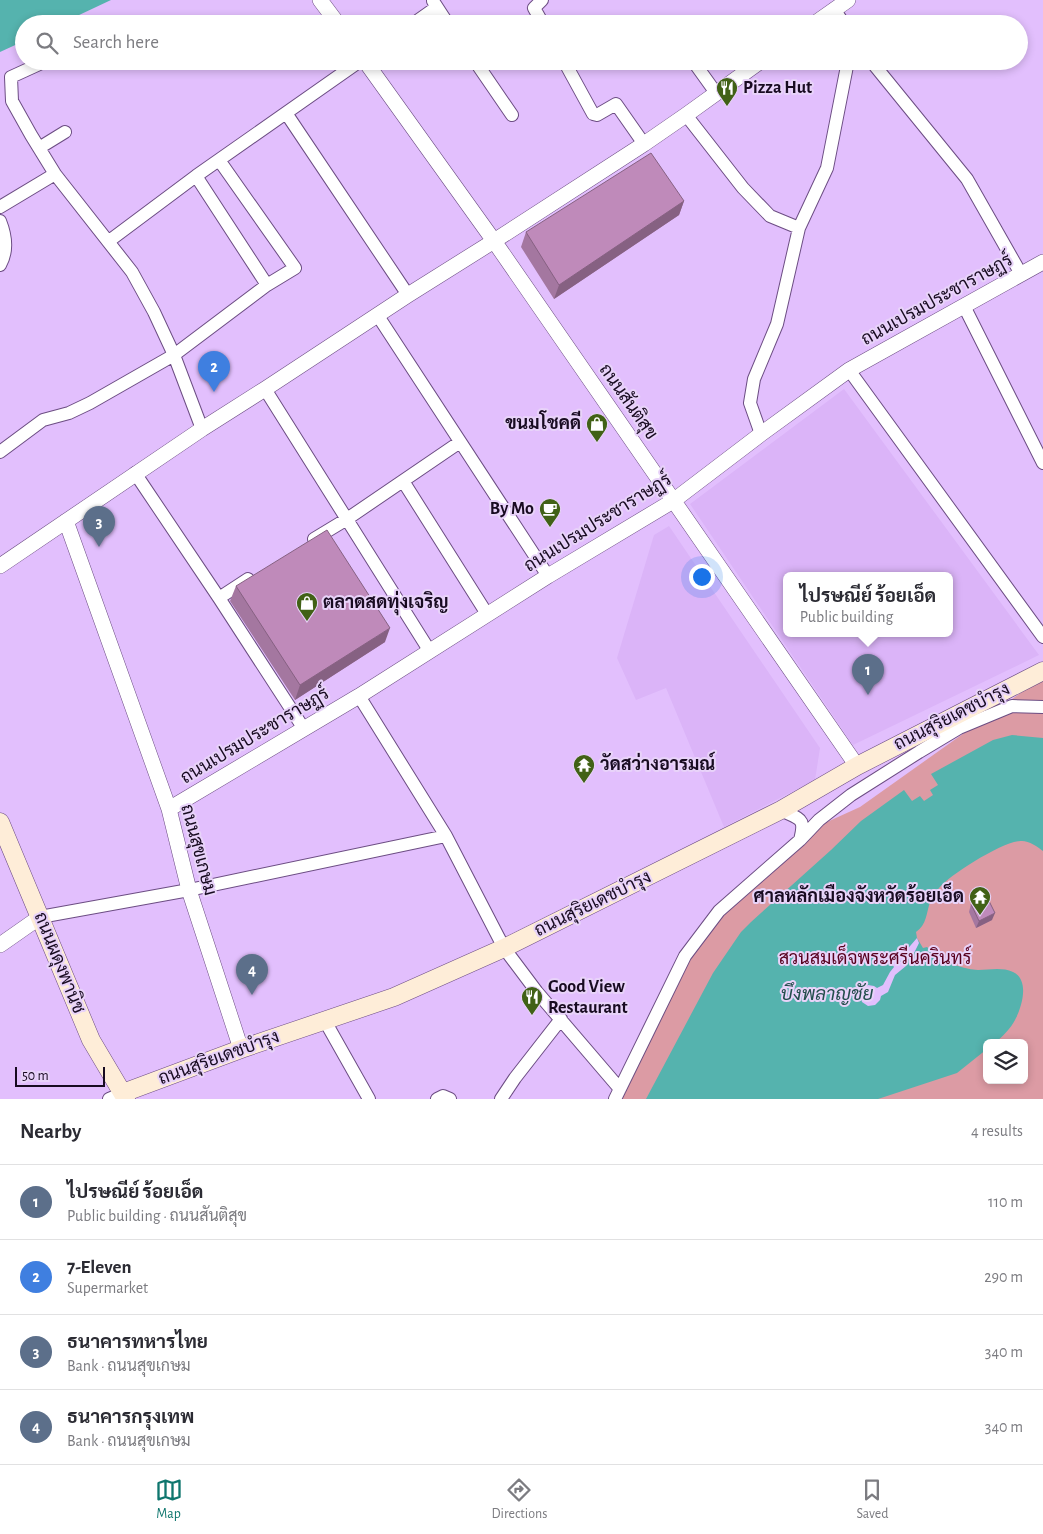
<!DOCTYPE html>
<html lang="en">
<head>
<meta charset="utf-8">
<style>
	body { margin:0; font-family:"Alegreya Sans",Sarabun,sans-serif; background:#f7f7f7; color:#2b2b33 }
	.controls { position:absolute; right:15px; bottom:15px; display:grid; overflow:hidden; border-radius:8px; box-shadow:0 2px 8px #0003 }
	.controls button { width:45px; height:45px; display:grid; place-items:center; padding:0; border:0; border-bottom:1px solid #e1e1e2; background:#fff; color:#2b2b33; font:25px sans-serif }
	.scale { position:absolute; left:15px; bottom:12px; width:90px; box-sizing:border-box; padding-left:5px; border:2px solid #180b21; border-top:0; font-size:14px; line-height:18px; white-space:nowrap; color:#180b21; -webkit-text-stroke:4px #e8d3f9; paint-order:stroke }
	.you { position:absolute; left:701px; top:576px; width:18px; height:18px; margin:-12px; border:4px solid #fff; border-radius:50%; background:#1a73e8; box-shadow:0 0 0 8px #1a73e833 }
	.badge { display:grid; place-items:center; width:32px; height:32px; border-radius:50%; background:#0f766e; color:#fff; font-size:16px; font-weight:700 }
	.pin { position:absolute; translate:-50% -41px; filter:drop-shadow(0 1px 2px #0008) }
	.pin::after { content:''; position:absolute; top:26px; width:18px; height:15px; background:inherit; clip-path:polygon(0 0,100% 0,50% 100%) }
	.popup { position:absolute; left:783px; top:572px; width:170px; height:65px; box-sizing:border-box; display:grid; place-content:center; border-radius:8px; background:#fff; filter:drop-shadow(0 1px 4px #0005); font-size:16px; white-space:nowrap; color:#7c7c81 }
	.popup b { font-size:19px; color:#2b2b33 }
	.popup::after { content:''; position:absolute; left:50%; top:100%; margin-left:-10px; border:10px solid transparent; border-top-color:#fff }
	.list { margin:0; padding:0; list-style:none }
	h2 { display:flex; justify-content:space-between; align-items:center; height:65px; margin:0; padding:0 20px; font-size:21px }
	h2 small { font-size:16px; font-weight:400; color:#7c7c81 }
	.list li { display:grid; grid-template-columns:32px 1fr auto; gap:15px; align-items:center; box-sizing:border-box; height:75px; padding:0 20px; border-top:1px solid #e1e1e2 }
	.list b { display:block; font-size:19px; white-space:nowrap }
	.list p { margin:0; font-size:16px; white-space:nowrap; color:#7c7c81 }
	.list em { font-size:16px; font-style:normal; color:#7c7c81 }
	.icon { flex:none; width:28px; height:28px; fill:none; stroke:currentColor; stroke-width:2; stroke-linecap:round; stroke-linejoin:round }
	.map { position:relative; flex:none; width:1043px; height:1099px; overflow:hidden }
	.search { position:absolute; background:#fff; box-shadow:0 2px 8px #0003; left:15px; right:15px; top:15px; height:55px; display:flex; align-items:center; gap:12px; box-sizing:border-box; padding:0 18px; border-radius:28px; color:#7c7c81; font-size:19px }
	.sheet { height:365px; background:#fff }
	nav { display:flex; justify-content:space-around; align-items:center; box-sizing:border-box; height:70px; border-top:1px solid #e1e1e2; background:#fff; font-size:14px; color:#7c7c81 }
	nav a { display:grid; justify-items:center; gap:2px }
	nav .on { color:#0f766e }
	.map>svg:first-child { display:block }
	.built { fill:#dbb4f8; fill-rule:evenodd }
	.green { fill:#dc9ba4; fill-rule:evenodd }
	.water { fill:#55b3ae }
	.pier { fill:#e2bffd }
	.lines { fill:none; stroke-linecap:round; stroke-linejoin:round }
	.minor-casing { stroke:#6c4d83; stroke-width:14 }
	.tertiary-casing { stroke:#6c4d83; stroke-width:16 }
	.secondary-casing { stroke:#6c4d83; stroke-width:19 }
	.minor { stroke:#fff; stroke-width:12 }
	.tertiary { stroke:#fff; stroke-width:15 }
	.secondary { stroke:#feedd8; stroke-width:18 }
	.wall { fill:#a477a0 }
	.shaded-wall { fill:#866182 }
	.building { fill:#bf8aba; stroke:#866182 }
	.labels { text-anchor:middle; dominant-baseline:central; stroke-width:4; stroke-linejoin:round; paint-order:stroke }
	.poi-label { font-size:18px; font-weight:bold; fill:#180b21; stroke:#e8d3f9; text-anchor:start }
	.street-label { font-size:18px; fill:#180b21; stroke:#e8d3f9 }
	.park-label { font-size:18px; fill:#58001e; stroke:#e8d3f9 }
	.water-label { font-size:19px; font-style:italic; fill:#234e4c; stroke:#e8d3f9 }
</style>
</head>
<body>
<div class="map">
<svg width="1043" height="1099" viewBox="0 0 1043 1099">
	<rect width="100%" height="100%" fill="#e2bffd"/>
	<path class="built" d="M844,389L1039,655L853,745L690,504ZM787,576H949V634H787Z
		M669,526L820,748L815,780L724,827L666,688L636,700L617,658L654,535Z"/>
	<path class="green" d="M1043,677V1099H615L685,956L719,911L805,832L860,807ZM987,1043H1024V1080H987Z"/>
	<path class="water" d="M0,0H111L60,24H24V41L0,52Z
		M1012,735L1043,738V851C1038,847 1029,841 1022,841C1006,839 949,875 939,888C936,892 932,897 930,902C926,914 927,924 916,932L917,938L923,948L927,947C941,960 959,969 978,970C989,970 1002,967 1013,972C1030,980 1022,1007 1015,1020C1011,1028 1002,1037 995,1043H987V1049L957,1073L878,1099H646L713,973L741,932L751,922L831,850L861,821L904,790L912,801L920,796L924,801L933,795L930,790L938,785L931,774L993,740Z"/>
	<path class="pier" d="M917,938L919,943L914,953L907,958L900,961L901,962L903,961L906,966L895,975L888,992L881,996L880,1000L875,1005L868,1006L862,1002L860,995L862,989L868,985L874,986L877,988L883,985L890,972L894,967L892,964L889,965L887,958L904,953Z"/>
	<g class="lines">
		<g class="minor-casing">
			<path id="minor" d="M542,0L534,8L543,24
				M433,1L448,24
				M834,9L844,24
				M413,24L437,7
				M46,61L11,77L12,101L31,135L55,174L132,272L154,312L174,355L202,429
				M475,61L512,115
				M564,61L593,114L597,115L616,104L644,144
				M693,61L716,93
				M871,61L967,179L1021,274
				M286,113L408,295
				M686,115L743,188L770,216L799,228
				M39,148L65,132
				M0,207L55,174
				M0,221C6,236 8,251 0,265
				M109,241L196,176
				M267,285L196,176L360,61
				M964,306L1043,463
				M378,316L548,576
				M849,370L1043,637
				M265,389L429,650
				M761,434L750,403L754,379L777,324L799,228L827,168L848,61
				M0,452L43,420L69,413L90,403L174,355L267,285L295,268L219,160
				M135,473L219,598L304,729
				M403,481L487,614
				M314,539L347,519L460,442
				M219,598L248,579
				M359,696L446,836L504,948L537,992L620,1089
				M781,810C800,820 806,817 800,840
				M40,917L189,890L446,836
				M325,1021L369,1099
				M109,1099L123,1093
				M437,1099L443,1096L450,1099
				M501,1099L515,1078L561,1019
				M615,1099L685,956L719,911L800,840L819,820L851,795L919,752L959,728L1012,706L1043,707"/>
		</g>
		<g class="tertiary-casing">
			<path id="tertiary" d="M320,0L338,24
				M814,24L848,0
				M365,61L494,241L857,766
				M66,521L169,809L189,890L241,1049
				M0,566L202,429L265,389L408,295L494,241L644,144L686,115L761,61
				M169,809L359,696L548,576L673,501L761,434L849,370L1043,262
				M0,945L40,917"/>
		</g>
		<g class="secondary-casing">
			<path id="secondary" d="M0,822L91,1040L126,1099
				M123,1093L241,1049L394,997L504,948L781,810L857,766L1043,671"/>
		</g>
		<use href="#minor" class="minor"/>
		<use href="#tertiary" class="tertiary"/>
		<use href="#secondary" class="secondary"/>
	</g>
	<path class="wall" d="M684,201L679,215L554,299L521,247L526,232Z
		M236,586L385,642L295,700L230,601Z
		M971,904L992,920L976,928L969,912Z"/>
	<path class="shaded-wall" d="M684,201L679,215L554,299L559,285Z
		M390,628L385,642L295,700L300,685Z
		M995,913L992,920L976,928L979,921Z"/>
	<path class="building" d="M651,153L684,201L559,285L526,232Z
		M327,530L390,628L300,685L236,586Z
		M987,897L995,913L979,921L971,904Z"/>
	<defs>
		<g id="restaurant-pin" transform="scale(1.125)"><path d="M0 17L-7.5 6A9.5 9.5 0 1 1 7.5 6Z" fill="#416116" stroke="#e8d3f9"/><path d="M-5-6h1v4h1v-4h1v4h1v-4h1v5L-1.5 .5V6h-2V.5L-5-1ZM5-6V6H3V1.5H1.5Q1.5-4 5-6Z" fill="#fff"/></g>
		<g id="shop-pin" transform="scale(1.125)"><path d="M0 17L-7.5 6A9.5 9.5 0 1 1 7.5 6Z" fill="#416116" stroke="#e8d3f9"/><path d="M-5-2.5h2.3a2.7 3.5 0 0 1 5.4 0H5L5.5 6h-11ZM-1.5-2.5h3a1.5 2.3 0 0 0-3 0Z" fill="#fff"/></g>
		<g id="cafe-pin" transform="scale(1.125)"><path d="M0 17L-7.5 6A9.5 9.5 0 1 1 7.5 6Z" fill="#416116" stroke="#e8d3f9"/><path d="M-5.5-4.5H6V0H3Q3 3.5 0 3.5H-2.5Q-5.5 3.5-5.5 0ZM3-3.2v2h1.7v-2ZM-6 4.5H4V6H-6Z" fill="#fff"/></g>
		<g id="temple-pin" transform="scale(1.125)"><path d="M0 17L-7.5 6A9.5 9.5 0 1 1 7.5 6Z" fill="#416116" stroke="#e8d3f9"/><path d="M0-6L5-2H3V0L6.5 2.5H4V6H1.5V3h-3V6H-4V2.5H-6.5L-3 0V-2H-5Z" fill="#fff"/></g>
	</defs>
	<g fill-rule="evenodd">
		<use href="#restaurant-pin" x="727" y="88"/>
		<use href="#shop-pin" x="597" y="424"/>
		<use href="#cafe-pin" x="550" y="509"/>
		<use href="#shop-pin" x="307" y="603"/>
		<use href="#temple-pin" x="584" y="765"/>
		<use href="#temple-pin" x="980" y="897"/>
		<use href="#restaurant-pin" x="532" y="997"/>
	</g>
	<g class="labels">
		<g class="poi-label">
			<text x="743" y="88">Pizza Hut</text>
			<text x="581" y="424" text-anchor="end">ขนมโชคดี</text>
			<text x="534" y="509" text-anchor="end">By Mo</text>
			<text x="323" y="603">ตลาดสดทุ่งเจริญ</text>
			<text x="600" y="765">วัดสว่างอารมณ์</text>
			<text x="964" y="897" text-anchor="end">ศาลหลักเมืองจังหวัดร้อยเอ็ด</text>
			<text x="548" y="987">Good View<tspan x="548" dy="21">Restaurant</tspan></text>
		</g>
		<g class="street-label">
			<text transform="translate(937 300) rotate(-29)">ถนนเปรมประชาราษฏร์</text>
			<text transform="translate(628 402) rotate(55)">ถนนสันติสุข</text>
			<text transform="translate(598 523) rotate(-32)">ถนนเปรมประชาราษฏร์</text>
			<text transform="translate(952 717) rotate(-27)">ถนนสุริยเดชบำรุง</text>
			<text transform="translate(255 736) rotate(-31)">ถนนเปรมประชาราษฏร์</text>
			<text transform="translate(198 850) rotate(75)">ถนนสุขเกษม</text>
			<text transform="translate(593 904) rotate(-26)">ถนนสุริยเดชบำรุง</text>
			<text transform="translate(59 963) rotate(68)">ถนนผดุงพานิช</text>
			<text transform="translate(219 1058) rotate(-20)">ถนนสุริยเดชบำรุง</text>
		</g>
		<g class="park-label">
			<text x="875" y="959">สวนสมเด็จพระศรีนครินทร์</text>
		</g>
		<g class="water-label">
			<text x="827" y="994">บึงพลาญชัย</text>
		</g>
	</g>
</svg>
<div class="controls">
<button><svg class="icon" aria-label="layers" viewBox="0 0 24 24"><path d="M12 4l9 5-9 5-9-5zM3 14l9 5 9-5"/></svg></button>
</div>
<div class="scale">50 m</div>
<div class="you"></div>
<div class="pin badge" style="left:868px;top:695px;background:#5c6f8a">1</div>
<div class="popup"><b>ไปรษณีย์ ร้อยเอ็ด</b>Public building</div>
<div class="pin badge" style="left:214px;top:392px;background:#3f7fe0">2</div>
<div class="pin badge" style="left:99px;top:547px;background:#5c6f8a">3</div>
<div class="pin badge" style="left:252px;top:995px;background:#5c6f8a">4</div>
<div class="search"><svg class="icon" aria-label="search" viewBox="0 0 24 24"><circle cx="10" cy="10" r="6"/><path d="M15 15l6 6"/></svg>Search here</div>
</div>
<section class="sheet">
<h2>Nearby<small>4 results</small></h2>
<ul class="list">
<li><span class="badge" style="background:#5c6f8a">1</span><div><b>ไปรษณีย์ ร้อยเอ็ด</b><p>Public building · ถนนสันติสุข</p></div><em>110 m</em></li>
<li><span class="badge" style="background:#3f7fe0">2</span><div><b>7-Eleven</b><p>Supermarket</p></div><em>290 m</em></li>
<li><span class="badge" style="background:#5c6f8a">3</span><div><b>ธนาคารทหารไทย</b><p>Bank · ถนนสุขเกษม</p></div><em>340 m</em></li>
<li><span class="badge" style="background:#5c6f8a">4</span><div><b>ธนาคารกรุงเทพ</b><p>Bank · ถนนสุขเกษม</p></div><em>340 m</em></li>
</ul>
</section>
<nav>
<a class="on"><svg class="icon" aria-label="map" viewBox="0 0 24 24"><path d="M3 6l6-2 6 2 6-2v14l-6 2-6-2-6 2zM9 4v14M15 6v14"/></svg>Map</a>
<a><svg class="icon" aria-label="directions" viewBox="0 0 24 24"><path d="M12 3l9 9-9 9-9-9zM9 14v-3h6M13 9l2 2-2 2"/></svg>Directions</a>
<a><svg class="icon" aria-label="saved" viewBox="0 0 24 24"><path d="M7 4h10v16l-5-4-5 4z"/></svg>Saved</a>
</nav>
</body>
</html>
